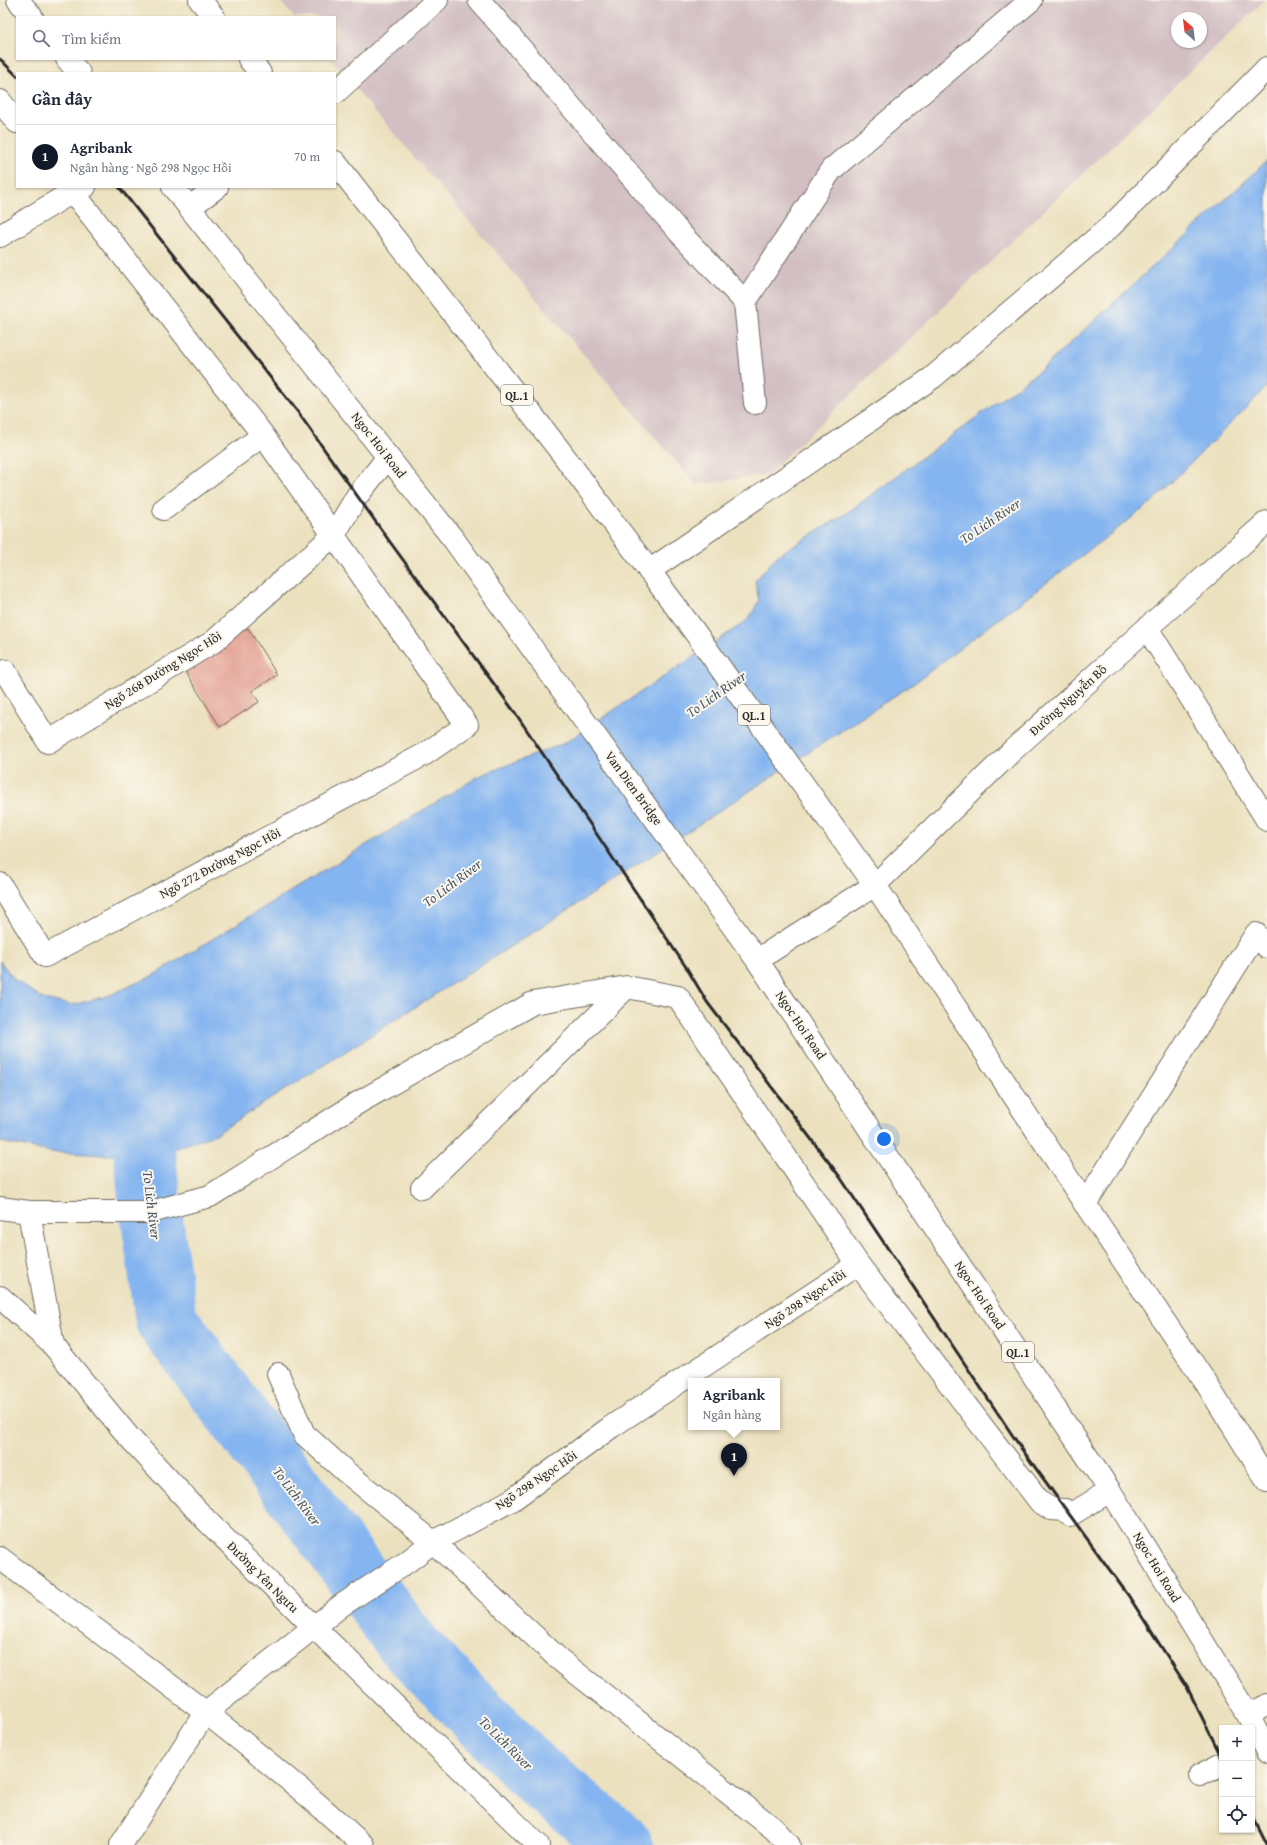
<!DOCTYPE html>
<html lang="vi">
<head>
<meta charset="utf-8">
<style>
	body { margin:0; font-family:"Gentium Book Plus",serif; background:#f6f6f7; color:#1f2937 }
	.controls { position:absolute; right:12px; bottom:12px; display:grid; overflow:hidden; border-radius:0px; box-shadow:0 1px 3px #0004 }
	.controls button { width:36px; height:36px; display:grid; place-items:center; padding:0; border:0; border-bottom:1px solid #e0e1e3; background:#fff; color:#1f2937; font:20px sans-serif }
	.compass { position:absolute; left:1171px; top:12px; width:36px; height:36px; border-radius:50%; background:#fff; box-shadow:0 1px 3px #0004; rotate:332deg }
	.you { position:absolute; left:884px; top:1139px; width:14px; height:14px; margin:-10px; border:3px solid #fff; border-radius:50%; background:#1a73e8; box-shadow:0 0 0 6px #1a73e833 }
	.badge { display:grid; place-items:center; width:26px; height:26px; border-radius:50%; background:#111827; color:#fff; font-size:13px; font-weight:700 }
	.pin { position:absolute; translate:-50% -33px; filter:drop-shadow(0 1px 2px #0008) }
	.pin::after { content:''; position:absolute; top:21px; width:14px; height:12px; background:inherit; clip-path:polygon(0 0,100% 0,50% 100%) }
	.popup { position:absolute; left:688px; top:1378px; width:92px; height:52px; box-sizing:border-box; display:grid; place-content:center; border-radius:0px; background:#fff; filter:drop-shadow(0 1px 3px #0005); font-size:13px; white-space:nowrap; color:#747a83 }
	.popup b { font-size:15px; color:#1f2937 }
	.popup::after { content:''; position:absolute; left:50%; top:100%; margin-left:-8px; border:8px solid transparent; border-top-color:#fff }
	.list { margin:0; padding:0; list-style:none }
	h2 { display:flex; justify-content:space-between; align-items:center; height:52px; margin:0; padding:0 16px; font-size:17px }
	h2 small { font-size:13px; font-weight:400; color:#747a83 }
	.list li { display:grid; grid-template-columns:26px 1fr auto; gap:12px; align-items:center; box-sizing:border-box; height:64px; padding:0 16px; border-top:1px solid #e0e1e3 }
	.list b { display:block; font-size:15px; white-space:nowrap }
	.list p { margin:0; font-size:13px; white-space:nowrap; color:#747a83 }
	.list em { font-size:13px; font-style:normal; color:#747a83 }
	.icon { flex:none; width:22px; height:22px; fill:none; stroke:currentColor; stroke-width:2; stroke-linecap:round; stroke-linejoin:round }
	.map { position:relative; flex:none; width:1267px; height:1845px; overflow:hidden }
	.search { position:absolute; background:#fff; box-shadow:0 1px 3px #0004; left:16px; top:16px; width:320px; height:44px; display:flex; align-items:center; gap:10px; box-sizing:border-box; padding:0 14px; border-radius:0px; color:#747a83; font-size:15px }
	.panel { position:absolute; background:#fff; box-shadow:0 1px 3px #0004; left:16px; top:72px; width:320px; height:116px; border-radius:0px }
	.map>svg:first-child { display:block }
	.industrial { fill:#d2bec3; fill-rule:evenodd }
	.water { fill:#85b5f0; stroke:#58708e }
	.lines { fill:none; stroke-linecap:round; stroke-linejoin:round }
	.river { stroke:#85b5f0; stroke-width:62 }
	.building { fill:#e3a194 }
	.minor-casing { stroke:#6f6b5f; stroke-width:24 }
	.highway-casing { stroke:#6f6b5f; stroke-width:24 }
	.minor { stroke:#fff; stroke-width:22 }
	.highway { stroke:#fff; stroke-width:22 }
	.rail { stroke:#2b2b2b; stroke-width:3 }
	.labels { text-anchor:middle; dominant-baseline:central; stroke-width:4; stroke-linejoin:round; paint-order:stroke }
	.shield { fill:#fbf7ec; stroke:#696865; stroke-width:1 }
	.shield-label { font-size:12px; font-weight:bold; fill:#2b2b2b }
	.street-label { font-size:13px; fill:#2b2b2b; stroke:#fbf7ec }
	.water-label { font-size:14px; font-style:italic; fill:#465466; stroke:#fbf7ec }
</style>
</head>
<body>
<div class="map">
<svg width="1267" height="1845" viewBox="0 0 1267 1845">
	<rect width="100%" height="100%" fill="#fbf7ec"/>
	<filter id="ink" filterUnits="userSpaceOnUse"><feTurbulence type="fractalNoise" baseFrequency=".025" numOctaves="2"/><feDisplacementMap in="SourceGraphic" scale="8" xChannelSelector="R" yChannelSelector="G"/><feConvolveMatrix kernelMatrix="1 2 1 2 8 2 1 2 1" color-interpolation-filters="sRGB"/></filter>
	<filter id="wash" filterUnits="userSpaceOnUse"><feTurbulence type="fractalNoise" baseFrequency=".012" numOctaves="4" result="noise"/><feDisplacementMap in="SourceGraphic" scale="16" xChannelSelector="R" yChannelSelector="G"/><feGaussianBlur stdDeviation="0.9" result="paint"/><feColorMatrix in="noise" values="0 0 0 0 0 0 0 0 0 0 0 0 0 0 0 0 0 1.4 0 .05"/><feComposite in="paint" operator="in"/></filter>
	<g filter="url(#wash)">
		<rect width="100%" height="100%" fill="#ece1bf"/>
		<path class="industrial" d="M279,0H1265L768,474L696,485L330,59H335V17H294ZM1177,18H1201V42H1177Z"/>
		<path class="water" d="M1267,161V387L1151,503L916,682L576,905L214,1135L161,1153L104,1155L51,1152L0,1142V961L14,979L43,999L72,1005L108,996L152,976L479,776L565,743L748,620L759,601L755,581L778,555L844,515L1042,369Z"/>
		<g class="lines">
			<path class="river" d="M135,1068L151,1212L166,1320L411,1648L537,1775L622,1845"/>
		</g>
		<g id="blocks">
			<path class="building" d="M248,628L277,675L252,691L259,702L220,727L183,668Z"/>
		</g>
	</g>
	<g filter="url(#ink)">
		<use href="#blocks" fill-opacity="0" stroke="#6f6b5f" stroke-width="1"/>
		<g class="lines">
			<g class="minor-casing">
				<path id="minor" d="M479,0L680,233L745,302
					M335,93L437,0
					M0,101L17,122
					M0,236L72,192L85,187
					M755,403L745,302L831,170L1031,0
					M164,509L263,435
					M649,571L932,378L1111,226L1267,68
					M1147,628L1267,820
					M5,671L48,742L213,642L334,535L357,496L388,457
					M0,884L45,956L425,754L467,725L263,435L69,187
					M875,885L1013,750L1147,628L1267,522
					M422,1188L627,987
					M1085,1204L1256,934L1267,947
					M0,1208L29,1212H151L210,1196L356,1104L533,1003L627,987L678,997L858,1264
					M29,1212L53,1345
					M0,1297L53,1345L128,1436L206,1520L314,1627L538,1845
					M278,1374L304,1434L346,1472L433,1542L560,1660L774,1829L789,1845
					M0,1558C123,1651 250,1740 363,1845
					M1200,1775L1222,1764
					M121,1845L205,1713L314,1627L342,1605L407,1562L433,1542L512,1500L611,1427L858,1264L1040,1502L1051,1509L1065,1510L1070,1515L1110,1491"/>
			</g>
			<g class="highway-casing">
				<path id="highway" d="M18,0L32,17
					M200,0L214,17
					M67,59L79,73
					M249,59L260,73
					M335,162L561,452L694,631L875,885L1085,1204L1206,1383L1267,1481
					M173,187L454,540L757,960L1110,1491L1248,1715L1267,1752
					M190,207L217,187
					M757,960L875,885
					M1248,1715L1267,1705"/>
			</g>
			<use href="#minor" class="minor"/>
			<use href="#highway" class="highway"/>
			<path class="rail" d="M0,59L17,76
				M119,187L297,411L390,542L516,714L686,967L707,1002L840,1177L1021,1448L1128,1595L1187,1687L1222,1758
				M1252,1814L1267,1844"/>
		</g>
	</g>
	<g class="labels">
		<g class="shield">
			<rect x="501" y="385" width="32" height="20" rx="3"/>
			<rect x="738" y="705" width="32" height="20" rx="3"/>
			<rect x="1002" y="1342" width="32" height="20" rx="3"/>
		</g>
		<g class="shield-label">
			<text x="517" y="395">QL.1</text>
			<text x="754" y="715">QL.1</text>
			<text x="1018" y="1352">QL.1</text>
		</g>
		<g class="street-label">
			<text transform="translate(379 445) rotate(52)">Ngoc Hoi Road</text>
			<text transform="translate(163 670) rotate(-32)">Ngõ 268 Đường Ngọc Hồi</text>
			<text transform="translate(1068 700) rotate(-42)">Đường Nguyễn Bồ</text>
			<text transform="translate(634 788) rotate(54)">Van Dien Bridge</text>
			<text transform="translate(220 863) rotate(-28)">Ngõ 272 Đường Ngọc Hồi</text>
			<text transform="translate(801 1025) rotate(56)">Ngoc Hoi Road</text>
			<text transform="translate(980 1295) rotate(56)">Ngoc Hoi Road</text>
			<text transform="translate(805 1299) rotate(-34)">Ngõ 298 Ngọc Hồi</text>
			<text transform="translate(536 1480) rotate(-34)">Ngõ 298 Ngọc Hồi</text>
			<text transform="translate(1157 1567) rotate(59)">Ngoc Hoi Road</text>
			<text transform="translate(263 1577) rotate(45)">Đường Yên Ngưu</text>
		</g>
		<g class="water-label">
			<text transform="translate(990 521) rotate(-34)">To Lich River</text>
			<text transform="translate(716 694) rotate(-35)">To Lich River</text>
			<text transform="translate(452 883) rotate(-37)">To Lich River</text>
			<text transform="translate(152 1205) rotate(83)">To Lich River</text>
			<text transform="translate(297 1496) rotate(53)">To Lich River</text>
			<text transform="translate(506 1743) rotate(45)">To Lich River</text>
		</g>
	</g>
</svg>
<div class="controls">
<button>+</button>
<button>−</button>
<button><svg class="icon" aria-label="locate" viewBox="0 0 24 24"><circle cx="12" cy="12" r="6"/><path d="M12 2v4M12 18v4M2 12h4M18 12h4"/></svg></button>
</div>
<svg class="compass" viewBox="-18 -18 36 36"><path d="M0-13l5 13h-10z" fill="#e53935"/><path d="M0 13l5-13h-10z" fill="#747a83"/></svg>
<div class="you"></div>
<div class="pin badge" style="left:734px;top:1476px">1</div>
<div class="popup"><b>Agribank</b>Ngân hàng</div>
<div class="search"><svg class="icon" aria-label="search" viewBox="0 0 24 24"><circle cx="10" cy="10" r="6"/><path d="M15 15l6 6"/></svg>Tìm kiếm</div>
<section class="panel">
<h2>Gần đây<small></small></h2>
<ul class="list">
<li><span class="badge">1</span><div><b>Agribank</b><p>Ngân hàng · Ngõ 298 Ngọc Hồi</p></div><em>70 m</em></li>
</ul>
</section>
</div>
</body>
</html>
